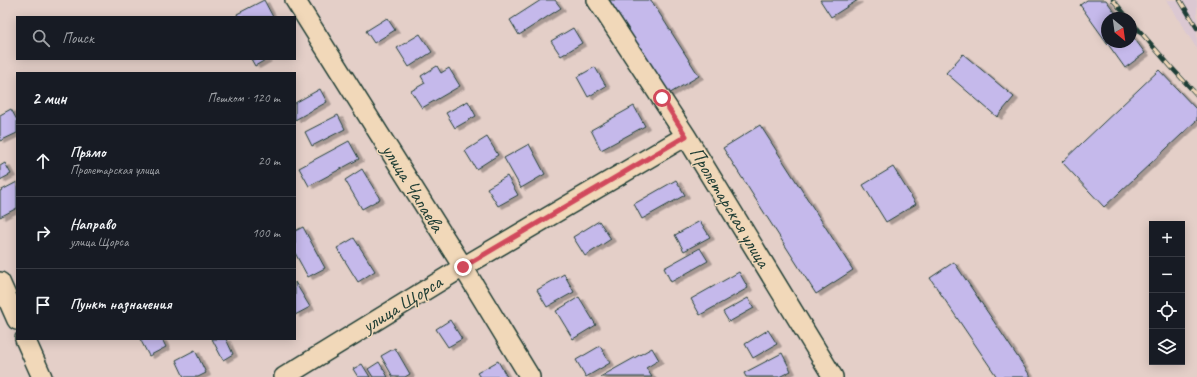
<!DOCTYPE html>
<html lang="ru">
<head>
<meta charset="utf-8">
<style>
	body { margin:0; font-family:Caveat,sans-serif; background:#242831; color:#f1f3f6 }
	.controls { position:absolute; right:12px; bottom:12px; display:grid; overflow:hidden; border-radius:0px; box-shadow:0 2px 10px #0003 }
	.controls button { width:36px; height:36px; display:grid; place-items:center; padding:0; border:0; border-bottom:1px solid #363941; background:#171b24; color:#f1f3f6; font:20px sans-serif }
	.compass { position:absolute; left:1101px; top:12px; width:36px; height:36px; border-radius:50%; background:#171b24; box-shadow:0 2px 10px #0003; rotate:151deg }
	.stop { position:absolute; width:12px; height:12px; margin:-9px; border:3px solid #d1495b; border-radius:50%; background:#fff }
	.stop.end { background:#d1495b; border-color:#fff; box-shadow:0 1px 4px #0008 }
	.list { margin:0; padding:0; list-style:none }
	h2 { display:flex; justify-content:space-between; align-items:center; height:52px; margin:0; padding:0 16px; font-size:17px }
	h2 small { font-size:13px; font-weight:400; color:#9ea1a6 }
	.list li { display:grid; grid-template-columns:26px 1fr auto; gap:12px; align-items:center; box-sizing:border-box; height:72px; padding:0 16px; border-top:1px solid #363941 }
	.list b { display:block; font-size:15px; white-space:nowrap }
	.list p { margin:0; font-size:13px; white-space:nowrap; color:#9ea1a6 }
	.list em { font-size:13px; font-style:normal; color:#9ea1a6 }
	.icon { flex:none; width:22px; height:22px; fill:none; stroke:currentColor; stroke-width:2; stroke-linecap:round; stroke-linejoin:round }
	.map { position:relative; flex:none; width:1197px; height:377px; overflow:hidden }
	.search { position:absolute; background:#171b24; box-shadow:0 2px 10px #0003; left:16px; top:16px; width:280px; height:44px; display:flex; align-items:center; gap:10px; box-sizing:border-box; padding:0 14px; border-radius:0px; color:#9ea1a6; font-size:15px }
	.panel { position:absolute; background:#171b24; box-shadow:0 2px 10px #0003; left:16px; top:72px; width:280px; height:268px; border-radius:0px }
	.map>svg:first-child { display:block }
	.built { fill:#dbc8d2 }
	.building { fill:#c5b9eb; stroke:#1f3d34; filter:url(#shadow) }
	.lines { fill:none; stroke-linecap:round; stroke-linejoin:round }
	.minor-casing { stroke:#1f3d34; stroke-width:22 }
	.minor { stroke:#f1d8b9; stroke-width:19 }
	.rail-casing { stroke:#1f3d34; stroke-width:4.5 }
	.rail { stroke:#f1d8b9; stroke-width:3; stroke-dasharray:9; stroke-linecap:butt }
	.route { stroke:#d1495b; stroke-width:5 }
	.labels { text-anchor:middle; dominant-baseline:central; stroke-width:3; stroke-linejoin:round; paint-order:stroke }
	.street-label { font-size:20px; fill:#1f3d34; stroke:#f1d8b9 }
</style>
</head>
<body>
<div class="map">
<svg width="1197" height="377" viewBox="0 0 1197 377">
	<defs>
		<filter id="shadow"><feDropShadow dx="4.5" dy="2.5" stdDeviation="0" flood-color="#0004"/></filter>
	</defs>
	<rect width="100%" height="100%" fill="#e4cfc8"/>
	<filter id="ink" filterUnits="userSpaceOnUse"><feTurbulence type="fractalNoise" baseFrequency=".025" numOctaves="2"/><feDisplacementMap in="SourceGraphic" scale="8" xChannelSelector="R" yChannelSelector="G"/><feConvolveMatrix kernelMatrix="1 2 1 2 8 2 1 2 1" color-interpolation-filters="sRGB"/></filter>
	<g filter="url(#ink)">
		<path class="built" d="M1166,0H1197V49Z"/>
		<path class="building" d="M264,0L273,17H238L237,14Z
			M541,0H555L561,8L519,35L510,20Z
			M600,0H651L699,76L662,98Z
			M820,0H858L831,17Z
			M1087,0H1106L1119,18H1107V42H1131V34L1145,53L1125,68L1080,5Z
			M387,18L395,30L374,43L366,31Z
			M573,28L582,43L561,56L551,41Z
			M420,34L432,52L409,67L397,48Z
			M963,54L1014,97L997,117L946,73Z
			M251,59H267L255,66Z
			M437,66L441,73L449,68L460,86L422,108L411,91L425,83L421,76Z
			M595,67L606,86L588,97L577,77Z
			M1159,70L1197,110V120L1104,207L1062,162Z
			M320,89L327,102L295,120V103Z
			M468,101L476,116L455,128L446,113Z
			M634,106L645,126L601,150L591,130Z
			M11,109L17,120V133L0,141V115Z
			M338,115L345,129L312,146L305,132Z
			M760,125L853,270L816,294L723,148Z
			M487,137L498,155L476,169L465,151Z
			M349,141L359,159L309,186L299,168Z
			M529,144L545,174L521,188L504,158Z
			M5,163L11,174L0,180V166Z
			M893,167L916,204L886,222L863,185Z
			M362,169L380,199L362,209L345,180Z
			M507,176L518,195L498,206L487,188Z
			M676,180L685,195L642,219L634,204Z
			M17,182V208L0,217V191Z
			M599,221L611,239L585,256L573,237Z
			M700,221L710,237L684,251L675,235Z
			M303,227L325,268L308,277L295,253V231Z
			M354,238L375,271L358,282L337,248Z
			M700,248L708,261L671,282L664,268Z
			M954,262L1031,377H997L930,278Z
			M739,272L748,288L700,315L691,299Z
			M564,274L574,292L547,307L537,290Z
			M295,282L310,307L295,315Z
			M579,297L596,325L573,339L556,311Z
			M748,298L754,308L729,322L723,312Z
			M450,320L462,339L448,347L436,329Z
			M768,330L777,344L753,358L745,344Z
			M140,339H162L166,347L149,356Z
			M212,339H226L233,354L223,360Z
			M600,346L610,363L586,377L576,360Z
			M395,348L410,374L405,377H393L381,356Z
			M652,348L659,360L646,368L652,377H600Z
			M195,350L206,373L198,377H184L176,360Z
			M782,353L791,371L779,377H746L744,373Z
			M498,361L507,377H480L477,373Z
			M379,362L388,377H373L368,369Z
			M362,364L370,377H358L353,369Z"/>
		<g class="lines">
			<g class="minor-casing">
				<path id="minor" d="M295,0L463,267L530,377
					M597,0L686,136L833,377
					M0,282L17,320
					M25,339L42,377
					M284,377L463,267L686,136"/>
			</g>
			<use href="#minor" class="minor"/>
			<g class="rail-casing">
				<path id="rail" d="M1113,0L1128,18
					M1180,0L1197,28
					M1131,21L1171,67L1197,95"/>
			</g>
			<use href="#rail" class="rail"/>
		</g>
	</g>
	<g class="lines" filter="url(#ink)">
		<path class="route" d="M463,267L686,136L662,98"/>
	</g>
	<g class="labels">
		<g class="street-label">
			<text transform="translate(413 188) rotate(58)">улица Чапаева</text>
			<text transform="translate(730 207) rotate(59)">Пролетарская улица</text>
			<text transform="translate(402 304) rotate(-32)">улица Щорса</text>
		</g>
	</g>
</svg>
<div class="controls">
<button>+</button>
<button>−</button>
<button><svg class="icon" aria-label="locate" viewBox="0 0 24 24"><circle cx="12" cy="12" r="6"/><path d="M12 2v4M12 18v4M2 12h4M18 12h4"/></svg></button>
<button><svg class="icon" aria-label="layers" viewBox="0 0 24 24"><path d="M12 4l9 5-9 5-9-5zM3 14l9 5 9-5"/></svg></button>
</div>
<svg class="compass" viewBox="-18 -18 36 36"><path d="M0-13l5 13h-10z" fill="#e53935"/><path d="M0 13l5-13h-10z" fill="#9ea1a6"/></svg>
<div class="stop" style="left:662px;top:98px"></div>
<div class="stop end" style="left:463px;top:267px"></div>
<div class="search"><svg class="icon" aria-label="search" viewBox="0 0 24 24"><circle cx="10" cy="10" r="6"/><path d="M15 15l6 6"/></svg>Поиск</div>
<section class="panel">
<h2>2 мин<small>Пешком · 120 m</small></h2>
<ul class="list">
<li><svg class="icon" aria-label="ahead" viewBox="0 0 24 24"><path d="M12 20V5M6 11l6-6 6 6"/></svg><div><b>Прямо</b><p>Пролетарская улица</p></div><em>20 m</em></li>
<li><svg class="icon" aria-label="right" viewBox="0 0 24 24"><path d="M7 20v-9h11M14 6l5 5-5 5"/></svg><div><b>Направо</b><p>улица Щорса</p></div><em>100 m</em></li>
<li><svg class="icon" aria-label="arrive" viewBox="0 0 24 24"><path d="M6 21V4h12l-3 4 3 4H6"/></svg><div><b>Пункт назначения</b></div></li>
</ul>
</section>
</div>
</body>
</html>
